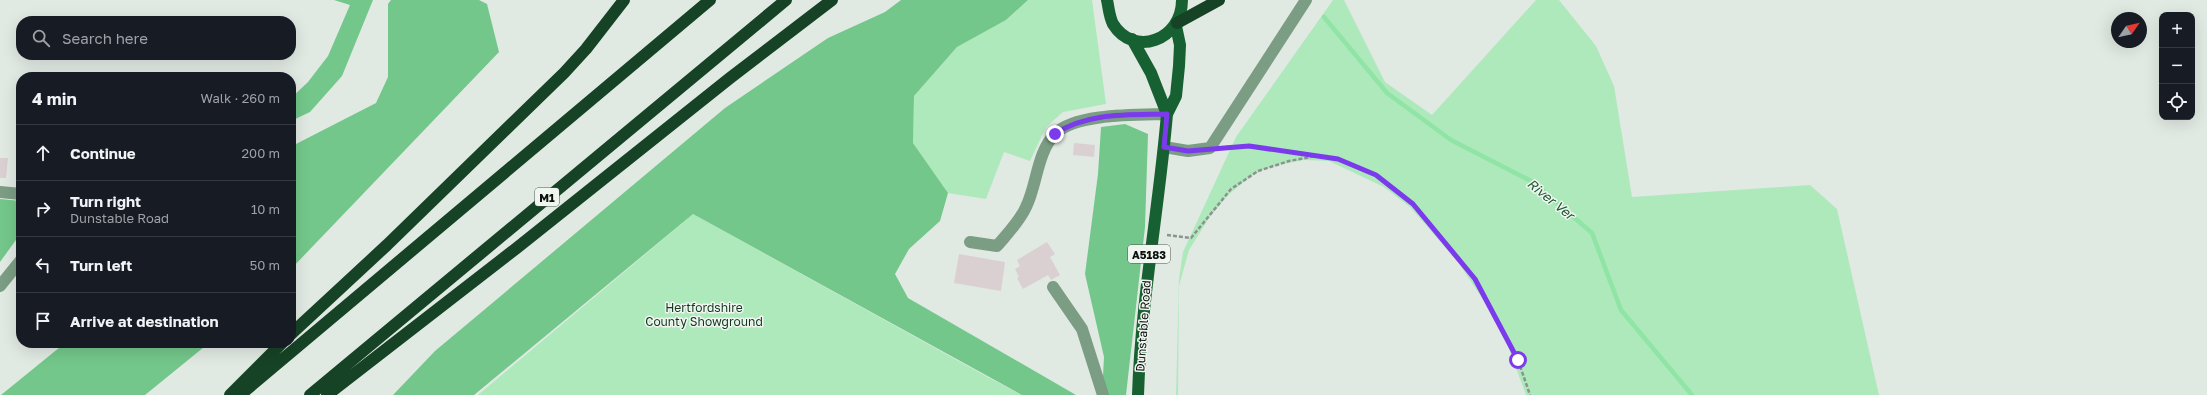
<!DOCTYPE html>
<html lang="en">
<head>
<meta charset="utf-8">
<style>
	body { margin:0; font-family:"Golos Text",sans-serif; background:#20242c; color:#f1f3f6 }
	.controls { position:absolute; right:12px; top:12px; display:grid; overflow:hidden; border-radius:8px; box-shadow:0 4px 16px #0002 }
	.controls button { width:36px; height:36px; display:grid; place-items:center; padding:0; border:0; border-bottom:1px solid #363941; background:#171b24; color:#f1f3f6; font:20px sans-serif }
	.compass { position:absolute; left:2111px; top:12px; width:36px; height:36px; border-radius:50%; background:#171b24; box-shadow:0 4px 16px #0002; rotate:56deg }
	.stop { position:absolute; width:12px; height:12px; margin:-9px; border:3px solid #7c3aed; border-radius:50%; background:#fff }
	.stop.end { background:#7c3aed; border-color:#fff; box-shadow:0 1px 4px #0008 }
	.list { margin:0; padding:0; list-style:none }
	h2 { display:flex; justify-content:space-between; align-items:center; height:52px; margin:0; padding:0 16px; font-size:17px }
	h2 small { font-size:13px; font-weight:400; color:#9ea1a6 }
	.list li { display:grid; grid-template-columns:26px 1fr auto; gap:12px; align-items:center; box-sizing:border-box; height:56px; padding:0 16px; border-top:1px solid #363941 }
	.list b { display:block; font-size:15px; white-space:nowrap }
	.list p { margin:0; font-size:13px; white-space:nowrap; color:#9ea1a6 }
	.list em { font-size:13px; font-style:normal; color:#9ea1a6 }
	.icon { flex:none; width:22px; height:22px; fill:none; stroke:currentColor; stroke-width:2; stroke-linecap:round; stroke-linejoin:round }
	.map { position:relative; flex:none; width:2207px; height:395px; overflow:hidden }
	.search { position:absolute; background:#171b24; box-shadow:0 4px 16px #0002; left:16px; top:16px; width:280px; height:44px; display:flex; align-items:center; gap:10px; box-sizing:border-box; padding:0 14px; border-radius:16px; color:#9ea1a6; font-size:15px }
	.panel { position:absolute; background:#171b24; box-shadow:0 4px 16px #0002; left:16px; top:72px; width:280px; height:276px; border-radius:16px }
	.map>svg:first-child { display:block }
	.green { fill:#aee9bc }
	.forest { fill:#73c78a }
	.lines { fill:none; stroke-linecap:round; stroke-linejoin:round }
	.stream { stroke:#8fe4a6; stroke-width:4.5 }
	.building { fill:#dad0d2 }
	.path { stroke:#8c928e; stroke-width:2.5; stroke-dasharray:4 2; stroke-linecap:butt }
	.minor { stroke:#7b9d83; stroke-width:12 }
	.major { stroke:#176032; stroke-width:12 }
	.highway { stroke:#164325; stroke-width:12 }
	.route { stroke:#7c3aed; stroke-width:5 }
	.labels { text-anchor:middle; dominant-baseline:central; stroke-width:3; stroke-linejoin:round; paint-order:stroke }
	.shield { fill:#eff6f0; stroke:#505451; stroke-width:1 }
	.shield-label { font-size:11px; font-weight:bold; fill:#0c0f0d }
	.park-label { font-size:12px; fill:#11351d; stroke:#eff6f0 }
	.street-label { font-size:12px; fill:#0c0f0d; stroke:#eff6f0 }
	.water-label { font-size:13px; font-style:italic; fill:#1c5830; stroke:#eff6f0 }
</style>
</head>
<body>
<div class="map">
<svg width="2207" height="395" viewBox="0 0 2207 395">
	<rect width="100%" height="100%" fill="#e1e9e3"/>
	<path class="green" d="M1028,0H1092L1106,104L1063,112L1046,127L1030,161L1004,152L986,199L948,193L913,143L914,96L957,47L1006,20Z
		M1333,0H1344L1385,82L1432,115L1536,0H1559L1596,46L1614,86L1632,197L1810,185L1837,209L1879,395H1526L1506,341L1484,301L1458,262L1410,207L1384,187L1329,161L1304,160L1278,165L1262,170L1250,177L1228,195L1209,218L1189,250L1179,286L1178,395H1176L1179,279L1183,252L1236,137Z
		M693,214L982,374L1022,395H478Z"/>
	<path class="forest" d="M334,0H373L342,76L310,112L291,121V98L308,82L328,56L350,5Z
		M391,0H479L487,4L499,52L291,269V149L296,144L376,103L388,77V4Z
		M901,0H1028L1006,20L957,47L914,96L913,143L948,193L940,221L909,249L895,274L908,298L1076,395H1022L693,214L474,395H393L435,351L725,108L828,38L885,12Z
		M1125,124L1148,134L1145,227L1126,395H1102L1104,357L1085,274L1098,174L1101,127Z
		M0,199L21,201V233L0,262Z
		M65,343H209L145,395H1Z"/>
	<g class="lines">
		<path class="stream" d="M1324,17L1387,93L1451,140L1533,182L1592,233L1621,310L1692,395"/>
	</g>
	<path class="building" d="M1074,143L1095,145L1094,157L1073,155Z
		M0,158H8L6,178H0Z
		M1047,242L1055,254L1050,257L1060,275L1051,280L1048,275L1023,289L1017,278L1019,277L1015,269L1020,266L1017,260Z
		M959,254L1005,262L1001,291L954,283Z"/>
	<g class="lines">
		<path class="path" d="M1226,147L1249,146L1314,156
			M1167,235L1191,238L1231,189L1258,171L1289,161L1316,156L1338,159L1376,175L1413,203L1475,279L1518,360L1530,395"/>
		<path class="minor" d="M1164,147L1188,151L1210,148L1306,0
			M0,192L21,194
			M970,242L997,246C1007,234 1020,221 1026,207C1037,185 1037,152 1055,134C1075,113 1139,115 1167,114
			M0,286L21,260
			M1053,287L1082,329L1103,395"/>
		<path class="major" d="M1107,0C1109,9 1109,16 1113,24C1134,58 1182,40 1182,0
			M1132,39L1151,73L1167,114
			M1138,395C1141,300 1159,208 1167,114L1176,96L1179,66L1180,45L1176,26"/>
		<path class="highway" d="M1177,23L1219,0
			M291,334L387,245L564,73L586,49L624,0
			M230,395L282,343
			M240,395L710,0
			M310,395L786,0
			M327,395L518,247L730,78L832,0"/>
	</g>
	<g class="lines">
		<path class="route" d="M1055,134C1086,112 1131,115 1167,114L1164,147L1188,151L1249,146L1338,159L1376,175L1413,204L1475,279L1518,360"/>
	</g>
	<g class="labels">
		<g class="shield">
			<rect x="535" y="188" width="24" height="18" rx="3"/>
			<rect x="1128" y="245" width="42" height="18" rx="3"/>
		</g>
		<g class="shield-label">
			<text x="547" y="197">M1</text>
			<text x="1149" y="254">A5183</text>
		</g>
		<g class="park-label">
			<text x="704" y="307">Hertfordshire<tspan x="704" dy="14">County Showground</tspan></text>
		</g>
		<g class="street-label">
			<text transform="translate(1143 326) rotate(-86)">Dunstable Road</text>
		</g>
		<g class="water-label">
			<text transform="translate(1551 199) rotate(39)">River Ver</text>
		</g>
	</g>
</svg>
<div class="controls">
<button>+</button>
<button>−</button>
<button><svg class="icon" aria-label="locate" viewBox="0 0 24 24"><circle cx="12" cy="12" r="6"/><path d="M12 2v4M12 18v4M2 12h4M18 12h4"/></svg></button>
</div>
<svg class="compass" viewBox="-18 -18 36 36"><path d="M0-13l5 13h-10z" fill="#e53935"/><path d="M0 13l5-13h-10z" fill="#9ea1a6"/></svg>
<div class="stop" style="left:1518px;top:360px"></div>
<div class="stop end" style="left:1055px;top:134px"></div>
<div class="search"><svg class="icon" aria-label="search" viewBox="0 0 24 24"><circle cx="10" cy="10" r="6"/><path d="M15 15l6 6"/></svg>Search here</div>
<section class="panel">
<h2>4 min<small>Walk · 260 m</small></h2>
<ul class="list">
<li><svg class="icon" aria-label="ahead" viewBox="0 0 24 24"><path d="M12 20V5M6 11l6-6 6 6"/></svg><div><b>Continue</b></div><em>200 m</em></li>
<li><svg class="icon" aria-label="right" viewBox="0 0 24 24"><path d="M7 20v-9h11M14 6l5 5-5 5"/></svg><div><b>Turn right</b><p>Dunstable Road</p></div><em>10 m</em></li>
<li><svg class="icon" aria-label="left" viewBox="0 0 24 24"><path d="M17 20v-9H6M10 6l-5 5 5 5"/></svg><div><b>Turn left</b></div><em>50 m</em></li>
<li><svg class="icon" aria-label="arrive" viewBox="0 0 24 24"><path d="M6 21V4h12l-3 4 3 4H6"/></svg><div><b>Arrive at destination</b></div></li>
</ul>
</section>
</div>
</body>
</html>
